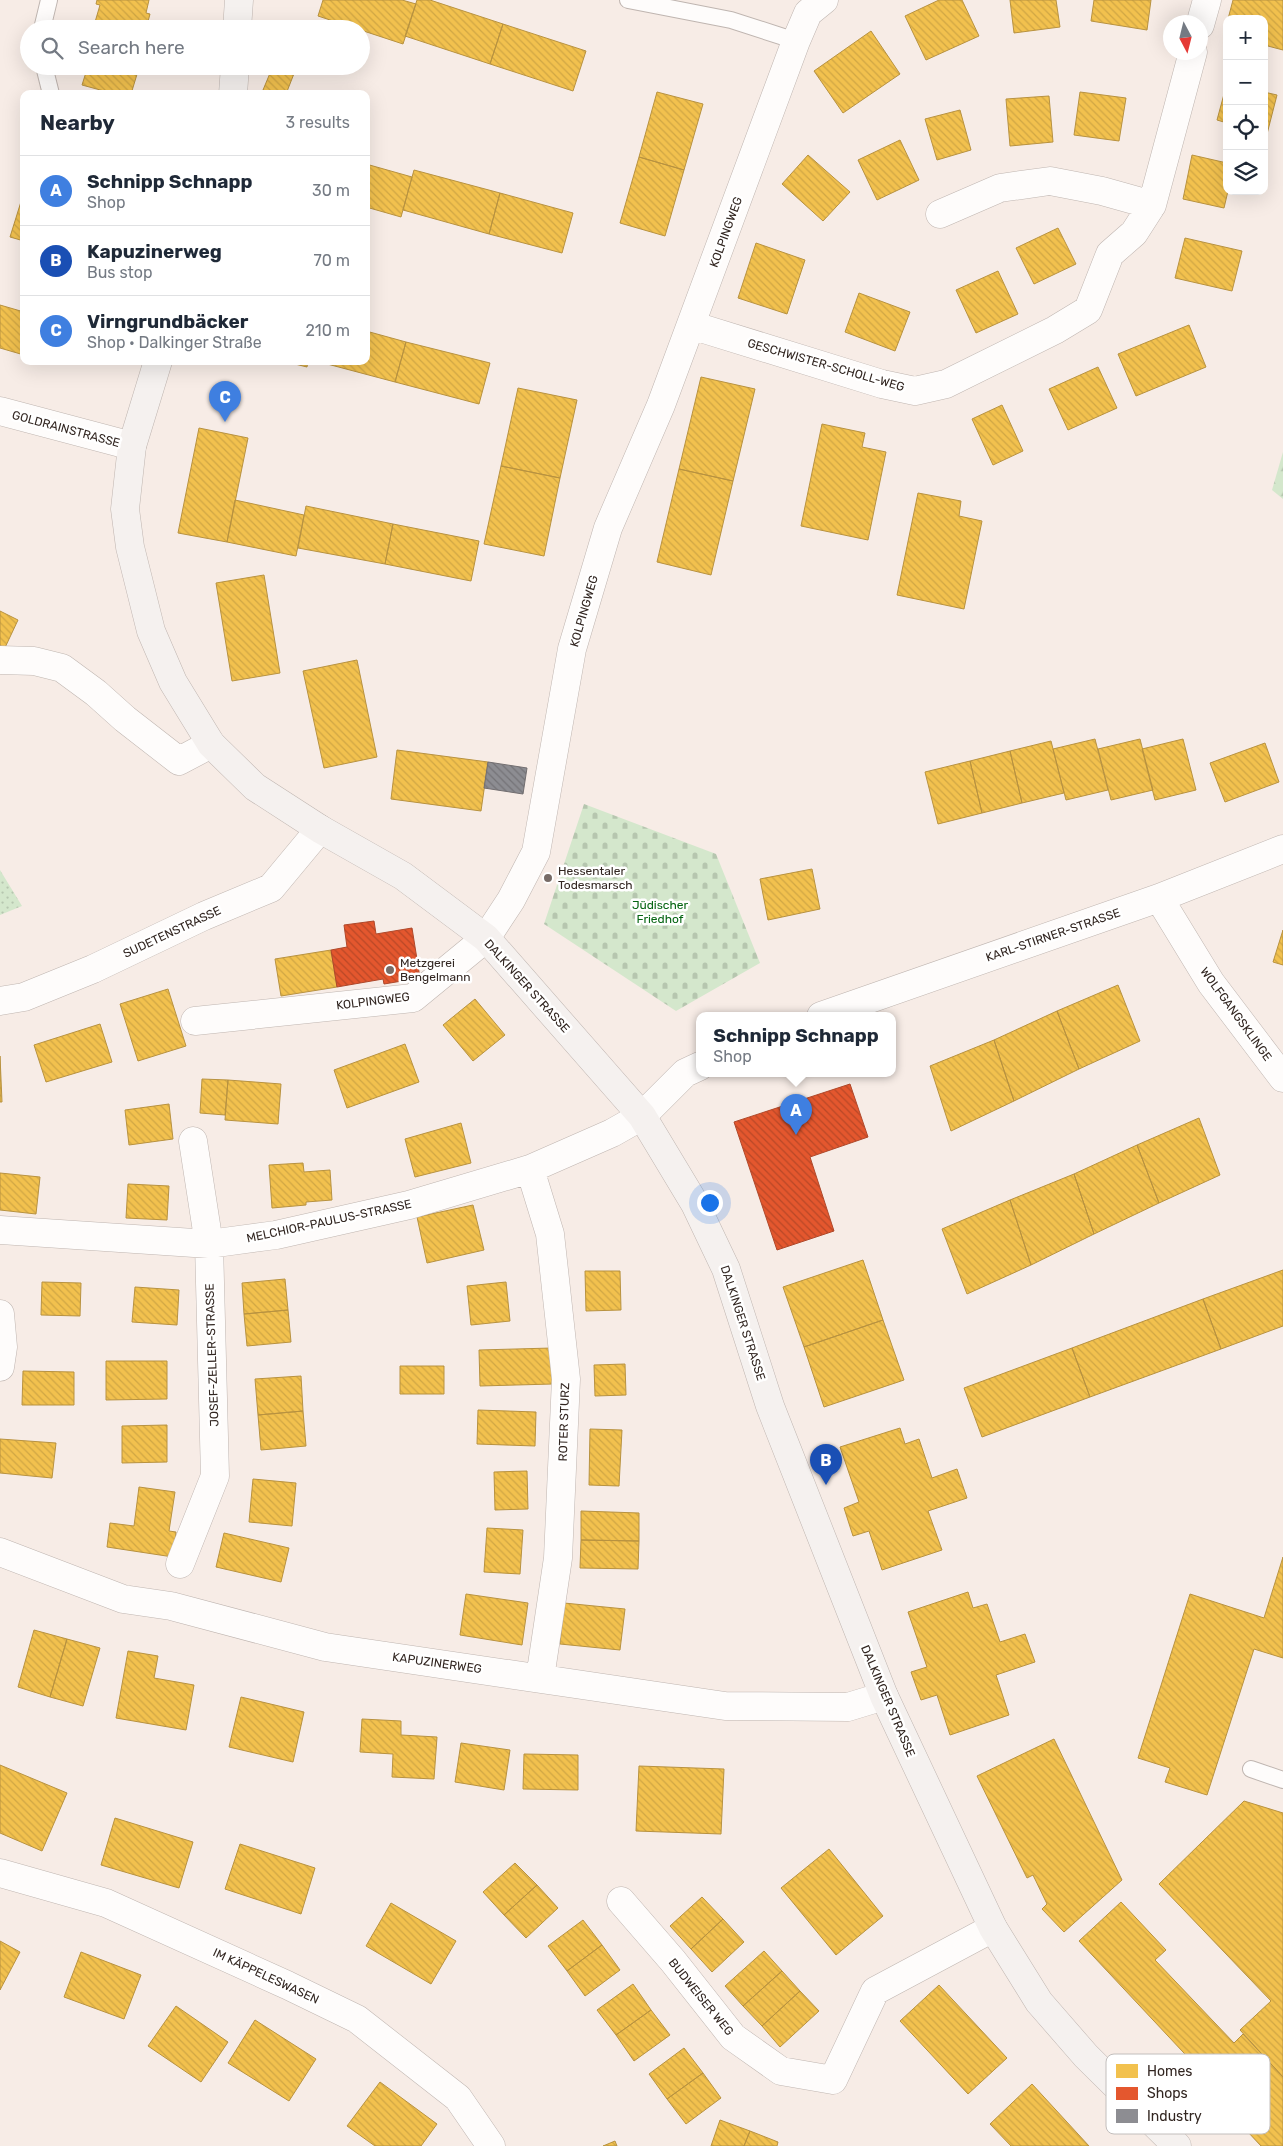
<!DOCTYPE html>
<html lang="en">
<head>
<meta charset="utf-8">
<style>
	body { margin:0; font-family:Rubik,sans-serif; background:#f6f6f7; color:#1f2937 }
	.controls { position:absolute; right:15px; top:15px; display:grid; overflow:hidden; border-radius:10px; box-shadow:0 5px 20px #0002 }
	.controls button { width:45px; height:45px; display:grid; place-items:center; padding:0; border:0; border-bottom:1px solid #e0e1e3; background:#fff; color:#1f2937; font:25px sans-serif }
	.compass { position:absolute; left:1163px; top:15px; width:45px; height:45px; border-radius:50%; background:#fff; box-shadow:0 5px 20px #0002; rotate:173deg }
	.you { position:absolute; left:709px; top:1202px; width:18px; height:18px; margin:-12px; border:4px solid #fff; border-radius:50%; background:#1a73e8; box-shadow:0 0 0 8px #1a73e833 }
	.badge { display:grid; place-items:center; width:32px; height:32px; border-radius:50%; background:#776b66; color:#fff; font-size:16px; font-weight:700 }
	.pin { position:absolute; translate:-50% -41px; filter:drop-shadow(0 1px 2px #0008) }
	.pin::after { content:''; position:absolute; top:26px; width:18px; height:15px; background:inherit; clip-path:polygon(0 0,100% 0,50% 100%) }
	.popup { position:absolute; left:696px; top:1012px; width:200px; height:65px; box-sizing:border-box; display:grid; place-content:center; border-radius:10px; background:#fff; filter:drop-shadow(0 1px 4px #0005); font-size:16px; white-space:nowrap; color:#747a83 }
	.popup b { font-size:19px; color:#1f2937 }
	.popup::after { content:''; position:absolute; left:50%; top:100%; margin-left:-10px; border:10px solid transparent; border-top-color:#fff }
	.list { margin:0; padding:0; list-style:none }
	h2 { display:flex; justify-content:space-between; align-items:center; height:65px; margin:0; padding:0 20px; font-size:21px }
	h2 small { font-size:16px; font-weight:400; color:#747a83 }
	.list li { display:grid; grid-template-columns:32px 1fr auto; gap:15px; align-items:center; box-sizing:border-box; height:70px; padding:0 20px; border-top:1px solid #e0e1e3 }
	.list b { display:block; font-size:19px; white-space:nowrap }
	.list p { margin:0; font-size:16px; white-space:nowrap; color:#747a83 }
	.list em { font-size:16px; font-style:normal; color:#747a83 }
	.icon { flex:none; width:28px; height:28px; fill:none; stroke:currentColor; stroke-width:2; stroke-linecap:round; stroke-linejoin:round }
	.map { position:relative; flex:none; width:1283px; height:2146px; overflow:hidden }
	.search { position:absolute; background:#fff; box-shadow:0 5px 20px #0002; left:20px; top:20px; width:350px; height:55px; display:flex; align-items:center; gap:12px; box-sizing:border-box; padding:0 18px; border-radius:28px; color:#747a83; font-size:19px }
	.panel { position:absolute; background:#fff; box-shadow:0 5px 20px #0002; left:20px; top:90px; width:350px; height:275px; border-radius:10px }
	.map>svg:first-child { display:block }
	.forest { fill:url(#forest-firs) }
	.cemetery { fill:url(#cemetery-stones) }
	.park { fill:url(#park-dots) }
	.homes { fill:url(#homes-back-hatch); stroke:#b89240 }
	.shops { fill:url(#shops-back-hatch); stroke:#af482a }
	.industry { fill:url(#industry-back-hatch); stroke:#726e70 }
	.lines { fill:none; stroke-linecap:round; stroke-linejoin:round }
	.lane-casing { stroke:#bfb5b0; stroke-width:18 }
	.street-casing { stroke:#bfb5b0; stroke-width:29 }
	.secondary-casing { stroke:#bfb5b0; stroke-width:29 }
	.lane { stroke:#fefcfb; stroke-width:16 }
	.street { stroke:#fefcfb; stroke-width:28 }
	.secondary { stroke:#f5f1ef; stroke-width:28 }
	.poi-dot { fill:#776b66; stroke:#fff; stroke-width:2 }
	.labels { text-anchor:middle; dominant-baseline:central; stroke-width:5; stroke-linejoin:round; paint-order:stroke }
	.street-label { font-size:12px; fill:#322621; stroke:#fff }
	.poi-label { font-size:12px; fill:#322621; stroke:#fff; text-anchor:start }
	.park-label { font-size:12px; fill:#056512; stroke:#fff }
	.key { fill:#fff; stroke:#c2bebc; stroke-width:1 }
	.key-label { font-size:14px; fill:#322621 }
</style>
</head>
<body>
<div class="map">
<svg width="1283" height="2146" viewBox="0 0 1283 2146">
	<defs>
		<pattern id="forest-firs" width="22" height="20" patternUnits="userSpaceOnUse" patternTransform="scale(1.25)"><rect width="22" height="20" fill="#d4e7cc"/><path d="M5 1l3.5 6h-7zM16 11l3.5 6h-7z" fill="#b6c6af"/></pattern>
		<pattern id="cemetery-stones" width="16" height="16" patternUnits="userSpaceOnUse" patternTransform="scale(1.25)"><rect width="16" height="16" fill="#d4e7cc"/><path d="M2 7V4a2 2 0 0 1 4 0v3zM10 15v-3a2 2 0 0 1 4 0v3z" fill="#b6c6af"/></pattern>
		<pattern id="park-dots" width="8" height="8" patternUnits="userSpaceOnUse" patternTransform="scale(1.25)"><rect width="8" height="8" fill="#d4e7cc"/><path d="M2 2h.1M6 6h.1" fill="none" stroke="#b6c6af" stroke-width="1.8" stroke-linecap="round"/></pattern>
		<pattern id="homes-back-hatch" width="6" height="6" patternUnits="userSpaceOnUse" patternTransform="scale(1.25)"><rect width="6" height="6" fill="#f2c14e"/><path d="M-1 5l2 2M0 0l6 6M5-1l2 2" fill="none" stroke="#d0a644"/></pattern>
		<pattern id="shops-back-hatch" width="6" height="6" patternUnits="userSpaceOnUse" patternTransform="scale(1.25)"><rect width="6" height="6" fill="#e4572e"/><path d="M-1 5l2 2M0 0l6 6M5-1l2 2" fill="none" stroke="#b94827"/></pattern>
		<pattern id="industry-back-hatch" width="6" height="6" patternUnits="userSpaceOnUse" patternTransform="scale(1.25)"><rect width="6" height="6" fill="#8d8d92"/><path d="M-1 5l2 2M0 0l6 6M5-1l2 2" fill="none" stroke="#747377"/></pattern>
	</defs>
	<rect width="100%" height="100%" fill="#f7ece6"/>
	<path class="forest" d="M1283,452V499L1272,490Z"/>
	<path class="cemetery" d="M584,804L716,854L760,963L676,1011L544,924Z"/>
	<path class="park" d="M0,870L22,906L0,915Z"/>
	<path class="homes" d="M97,0H149L146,13L150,14L146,29H93L100,5L96,4Z
		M323,0H402L416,4L403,44L318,16Z
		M417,0H430L503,24L490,64L405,36Z
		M939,0H962L979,36L926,60L905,16Z
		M1010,0H1056L1060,27L1014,33Z
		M1094,0H1151L1147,30L1091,21Z
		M1233,0H1283V50L1264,45V19H1228Z
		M291,22L307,29H289Z
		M503,24L586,51L573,91L490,64Z
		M871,31L900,74L843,113L814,71Z
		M88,66H135L134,70L138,71L131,94H115L82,85Z
		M273,66H297L286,94H272L263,90Z
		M1227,83V123L1217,120Z
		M657,92L703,104L684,170L639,157Z
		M1080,92L1126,98L1119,141L1074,135Z
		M1264,92L1277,95L1267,134L1264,133Z
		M1049,96L1053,142L1010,146L1006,99Z
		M960,110L971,150L937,160L925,119Z
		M900,140L919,180L877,200L858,160Z
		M808,155L850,192L823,221L782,184Z
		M1192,155L1227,163L1228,191L1224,208L1183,199Z
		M639,157L684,170L665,236L620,223Z
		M366,164L412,177L401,217L366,207Z
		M414,170L500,193L489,234L403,210Z
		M24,192V241L10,237Z
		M500,193L573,213L562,253L489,234Z
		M1058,228L1076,264L1034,284L1016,248Z
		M1185,238L1242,251L1232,291L1175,278Z
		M756,243L805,260L787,314L738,298Z
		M998,271L1018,314L976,333L956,290Z
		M859,293L910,312L895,351L845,332Z
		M0,305L24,312V355L0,348Z
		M1189,325L1206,367L1136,396L1118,354Z
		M366,331L406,342L395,382L316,361H366Z
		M406,342L490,363L479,404L395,382Z
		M283,361H308L307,367Z
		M1098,367L1117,408L1068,430L1049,389Z
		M701,377L755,389L733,481L679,469Z
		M518,388L577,400L560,478L501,466Z
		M1002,405L1023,451L993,465L972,419Z
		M822,424L865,433L862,447L886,452L868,540L801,526Z
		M199,428L248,438L227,542L178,533Z
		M501,466L560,478L544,556L484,544Z
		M679,469L733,481L711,575L657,562Z
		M918,493L961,501L959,516L982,521L964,609L897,595Z
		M235,500L304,515L296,556L227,542Z
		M306,506L393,524L385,564L298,548Z
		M393,524L479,541L471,581L385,564Z
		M264,575L280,673L232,681L216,583Z
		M0,611L18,620L2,654L0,653Z
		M357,660L377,757L324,768L303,671Z
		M1095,739L1108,790L1066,800L1053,749Z
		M1140,739L1153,790L1111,800L1098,749Z
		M1183,739L1196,790L1155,800L1142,749Z
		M1051,741L1064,793L1022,803L1010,751Z
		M1265,743L1279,782L1225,802L1210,763Z
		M397,750L488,762L481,811L391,799Z
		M1010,751L1022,803L982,813L970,761Z
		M970,761L982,813L938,824L925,772Z
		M812,869L820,909L768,920L760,879Z
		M1283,930V965L1273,962Z
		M331,950L337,987L281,996L275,959Z
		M1118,985L1140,1041L1079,1069L1057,1011Z
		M168,989L186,1046L138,1061L120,1004Z
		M475,999L505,1035L473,1061L443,1025Z
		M1057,1011L1079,1069L1014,1101L994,1040Z
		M100,1024L112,1062L46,1082L34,1045Z
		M994,1040L1014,1101L951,1131L930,1066Z
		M405,1044L419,1082L347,1108L334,1070Z
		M0,1056L2,1102H0Z
		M202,1079L228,1080L225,1115L200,1113Z
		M228,1080L281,1084L278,1124L225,1120Z
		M169,1104L173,1139L129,1145L125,1110Z
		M1199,1118L1220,1175L1159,1203L1137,1145Z
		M461,1123L471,1163L415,1177L405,1139Z
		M1137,1145L1159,1203L1094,1234L1074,1174Z
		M303,1163L304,1172L330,1170L332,1200L306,1202V1205L272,1208L269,1165Z
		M0,1173L40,1177L36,1214L0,1210Z
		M1074,1174L1094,1234L1031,1265L1010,1200Z
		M128,1184L169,1186L167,1220L126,1218Z
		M1010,1200L1031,1265L967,1294L942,1229Z
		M473,1205L484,1250L427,1263L417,1217Z
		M863,1260L883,1320L804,1347L783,1287Z
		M1283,1270V1326L1221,1349L1203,1299Z
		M585,1271H620L621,1310L586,1311Z
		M285,1279L288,1310L244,1314L242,1283Z
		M42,1282L81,1283L80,1316L41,1315Z
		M506,1282L510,1321L471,1325L467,1286Z
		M135,1287L179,1290L177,1325L132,1322Z
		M1203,1299L1221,1349L1090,1397L1072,1348Z
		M288,1310L291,1342L247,1346L244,1314Z
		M883,1320L904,1380L824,1407L804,1347Z
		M552,1348L553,1384L480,1386L479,1350Z
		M1072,1348L1090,1397L982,1437L964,1388Z
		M106,1361H167V1399L106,1400Z
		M625,1364L626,1395L595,1396L594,1365Z
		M400,1366H444V1394H400Z
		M23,1371L74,1372V1405H22Z
		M301,1376L303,1411L258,1415L255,1379Z
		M478,1410L536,1412L535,1446L477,1444Z
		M303,1411L306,1446L261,1450L258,1415Z
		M167,1425V1462L122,1463V1426Z
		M900,1428L905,1444L919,1439L932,1478L957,1469L967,1498L928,1511L942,1550L882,1570L869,1531L853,1536L844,1508L859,1502L840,1447Z
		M590,1429L622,1430L619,1486L589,1485Z
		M0,1439L56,1443L52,1478L0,1473Z
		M527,1471L528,1509L495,1510L494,1472Z
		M253,1479L296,1483L292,1526L249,1522Z
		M139,1487L175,1492L169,1531L176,1532L173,1557L107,1547L110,1523L134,1526Z
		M581,1511L639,1513V1541L581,1540Z
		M487,1528L523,1530L520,1574L484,1572Z
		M224,1533L289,1548L281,1582L216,1567Z
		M581,1540L639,1541L638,1569L580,1568Z
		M1283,1557V1658L1254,1649L1207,1795L1165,1782L1170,1768L1138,1758L1190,1594L1264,1618Z
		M968,1592L973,1608L987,1604L1000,1642L1025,1634L1035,1662L996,1675L1009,1715L950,1735L937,1695L921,1700L911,1672L927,1667L908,1612Z
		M466,1594L528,1603L522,1645L460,1635Z
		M564,1603L625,1609L620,1650L560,1644Z
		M34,1630L67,1639L50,1697L18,1687Z
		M67,1639L100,1648L83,1706L50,1697Z
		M128,1651L158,1656L154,1678L194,1685L186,1730L116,1718Z
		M241,1697L304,1712L293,1762L229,1747Z
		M362,1719L401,1721V1735L437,1737L434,1779L392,1777L393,1754L360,1752Z
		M1054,1739L1122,1880L1064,1932L1042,1909L1047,1904L1033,1875L1027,1878L977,1776Z
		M461,1743L510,1750L504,1790L455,1782Z
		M524,1754L578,1755V1790L523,1789Z
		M0,1765L67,1793L42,1851L0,1833Z
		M639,1766L724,1769L721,1834L636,1831Z
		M1244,1801L1283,1813V2077L1240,2030L1271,2001L1159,1884Z
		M115,1818L193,1842L179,1888L101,1865Z
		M240,1844L315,1868L301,1914L225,1889Z
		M829,1849L883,1916L836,1955L781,1888Z
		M515,1863L537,1885L504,1915L483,1892Z
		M537,1885L558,1908L526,1938L504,1915Z
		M702,1897L723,1919L691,1949L670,1926Z
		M1121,1902L1166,1950L1155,1960L1234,2043L1243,2034L1283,2077V2146H1261L1204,2085L1213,2077L1202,2065L1198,2068L1079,1941Z
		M391,1903L456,1941L431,1984L366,1946Z
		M723,1919L744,1942L712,1972L691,1949Z
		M583,1920L602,1945L567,1971L548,1946Z
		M0,1941L20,1952L0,1990Z
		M602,1945L620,1970L585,1996L567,1971Z
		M764,1951L782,1971L743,2006L725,1986Z
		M81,1952L141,1975L124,2019L64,1997Z
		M782,1971L800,1991L762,2026L743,2006Z
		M633,1984L651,2010L616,2035L597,2010Z
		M939,1985L1007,2058L968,2094L900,2021Z
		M800,1991L819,2011L780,2047L762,2026Z
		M176,2006L228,2042L201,2082L148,2046Z
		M651,2010L670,2035L634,2061L616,2035Z
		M255,2020L316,2059L289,2101L228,2063Z
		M684,2048L703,2073L667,2099L649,2074Z
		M703,2073L721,2098L686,2124L667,2099Z
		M380,2082L437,2124L421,2146H375L347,2126Z
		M1032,2084L1089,2146H1011L990,2124Z
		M720,2120L750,2131L744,2146H711Z
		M750,2131L778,2142L777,2146H744Z
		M615,2141L617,2146H603Z"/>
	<path class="shops" d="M374,921L376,934L412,928L420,978L384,984L383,979L337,987L331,950L347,947L344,925Z
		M850,1084L868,1137L810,1157L834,1231L777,1250L734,1122Z"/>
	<path class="industry" d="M488,762L527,768L523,794L484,788Z"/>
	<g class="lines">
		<g class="lane-casing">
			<path id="lane" d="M628,0L731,20L796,41
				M42,29L49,0
				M44,66L51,94
				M1251,1769L1283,1780"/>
		</g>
		<g class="street-casing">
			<path id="street" d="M1200,25L1207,0
				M940,214L1000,188L1050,181L1102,191L1152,205
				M691,325L882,384L915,391L946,384L1055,330L1088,310L1110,254L1134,233L1152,205L1193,52
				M0,411L132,446
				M0,660L34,661L62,668L96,693L125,719L179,761L211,744
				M1159,898L1211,983L1283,1078
				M0,1001L24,997L93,969L204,916L271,888L320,829
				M821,1016L1159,898L1283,849
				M195,1021L413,998L486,938L511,900L536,852L572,649L608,528L661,405L796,41L808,13L824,0
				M530,1169L550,1234L566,1379L558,1558L540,1678
				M0,1230L209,1244L276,1235L409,1205L530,1169L612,1133L642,1116L685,1073L700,1066
				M0,1314L3,1347L0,1367
				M0,1552L123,1599L171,1606L325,1647L725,1706L848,1707L884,1696
				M180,1564L215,1476L209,1244L193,1141
				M0,1873L106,1903L287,1985L357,2019L458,2098L491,2146
				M621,1901L673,1961L733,2037L781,2071L833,2080L875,1991L993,1928"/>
		</g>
		<g class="secondary-casing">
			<path id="secondary" d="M237,29L239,0
				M233,94L235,66
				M158,361L132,446L125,509L130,547L151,631L173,682L211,744L255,787L320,829L403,876L486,938L642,1116L695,1204L726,1269L770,1406L884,1696L993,1928L1039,2002L1086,2056L1177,2146"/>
		</g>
		<use href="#lane" class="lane"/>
		<use href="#street" class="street"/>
		<use href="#secondary" class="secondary"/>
	</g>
	<g class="poi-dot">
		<circle cx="548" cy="878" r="5"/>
		<circle cx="390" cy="970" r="5"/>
	</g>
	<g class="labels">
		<g class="street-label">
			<text transform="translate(726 232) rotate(-70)">KOLPINGWEG</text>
			<text transform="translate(826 365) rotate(16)">GESCHWISTER-SCHOLL-WEG</text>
			<text transform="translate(66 429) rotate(15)">GOLDRAINSTRASSE</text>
			<text transform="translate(584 611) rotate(-74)">KOLPINGWEG</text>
			<text transform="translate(172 932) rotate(-25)">SUDETENSTRASSE</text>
			<text transform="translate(1053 935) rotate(-19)">KARL-STIRNER-STRASSE</text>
			<text transform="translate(527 986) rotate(48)">DALKINGER STRASSE</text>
			<text transform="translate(373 1001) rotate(-7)">KOLPINGWEG</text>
			<text transform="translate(1236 1014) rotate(54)">WOLFGANGSKLINGE</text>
			<text transform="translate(329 1221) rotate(-12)">MELCHIOR-PAULUS-STRASSE</text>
			<text transform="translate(743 1323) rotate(72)">DALKINGER STRASSE</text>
			<text transform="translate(212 1355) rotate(-92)">JOSEF-ZELLER-STRASSE</text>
			<text transform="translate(564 1422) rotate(-88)">ROTER STURZ</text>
			<text transform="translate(437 1663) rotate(8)">KAPUZINERWEG</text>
			<text transform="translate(888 1701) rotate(67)">DALKINGER STRASSE</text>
			<text transform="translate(266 1976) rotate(25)">IM KÄPPELESWASEN</text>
			<text transform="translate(701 1997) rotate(51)">BUDWEISER WEG</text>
		</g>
		<g class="poi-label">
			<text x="558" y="871">Hessentaler<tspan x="558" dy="14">Todesmarsch</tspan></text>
			<text x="400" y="963">Metzgerei<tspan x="400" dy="14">Bengelmann</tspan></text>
		</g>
		<g class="park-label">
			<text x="660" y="905">Jüdischer<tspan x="660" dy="14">Friedhof</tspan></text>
		</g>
	</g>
	<rect x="1106" y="2054" width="164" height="80" rx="8" class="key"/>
	<rect x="1116" y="2064" width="22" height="14" fill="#f2c14e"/>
	<rect x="1116" y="2087" width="22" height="13" fill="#e4572e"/>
	<rect x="1116" y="2109" width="22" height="14" fill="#8d8d92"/>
	<g class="key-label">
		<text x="1147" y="2076">Homes</text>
		<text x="1147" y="2098">Shops</text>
		<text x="1147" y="2121">Industry</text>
	</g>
</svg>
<div class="controls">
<button>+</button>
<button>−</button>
<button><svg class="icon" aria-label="locate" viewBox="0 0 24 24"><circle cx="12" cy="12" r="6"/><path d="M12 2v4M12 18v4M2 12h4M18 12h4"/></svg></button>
<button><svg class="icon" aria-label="layers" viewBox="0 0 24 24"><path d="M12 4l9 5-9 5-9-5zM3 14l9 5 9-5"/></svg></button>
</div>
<svg class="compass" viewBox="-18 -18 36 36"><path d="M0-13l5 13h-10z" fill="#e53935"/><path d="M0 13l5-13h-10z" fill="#747a83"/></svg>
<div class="you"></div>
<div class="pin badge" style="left:796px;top:1135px;background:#3f7fe0">A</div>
<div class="popup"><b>Schnipp Schnapp</b>Shop</div>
<div class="pin badge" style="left:826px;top:1485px;background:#1a4fb4">B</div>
<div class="pin badge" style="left:225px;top:422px;background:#3f7fe0">C</div>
<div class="search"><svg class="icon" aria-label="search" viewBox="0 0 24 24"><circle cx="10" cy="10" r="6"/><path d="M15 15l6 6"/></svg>Search here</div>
<section class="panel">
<h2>Nearby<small>3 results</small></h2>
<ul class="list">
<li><span class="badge" style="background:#3f7fe0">A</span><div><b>Schnipp Schnapp</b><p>Shop</p></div><em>30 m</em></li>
<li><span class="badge" style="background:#1a4fb4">B</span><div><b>Kapuzinerweg</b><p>Bus stop</p></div><em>70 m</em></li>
<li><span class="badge" style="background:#3f7fe0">C</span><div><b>Virngrundbäcker</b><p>Shop · Dalkinger Straße</p></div><em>210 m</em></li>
</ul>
</section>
</div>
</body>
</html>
